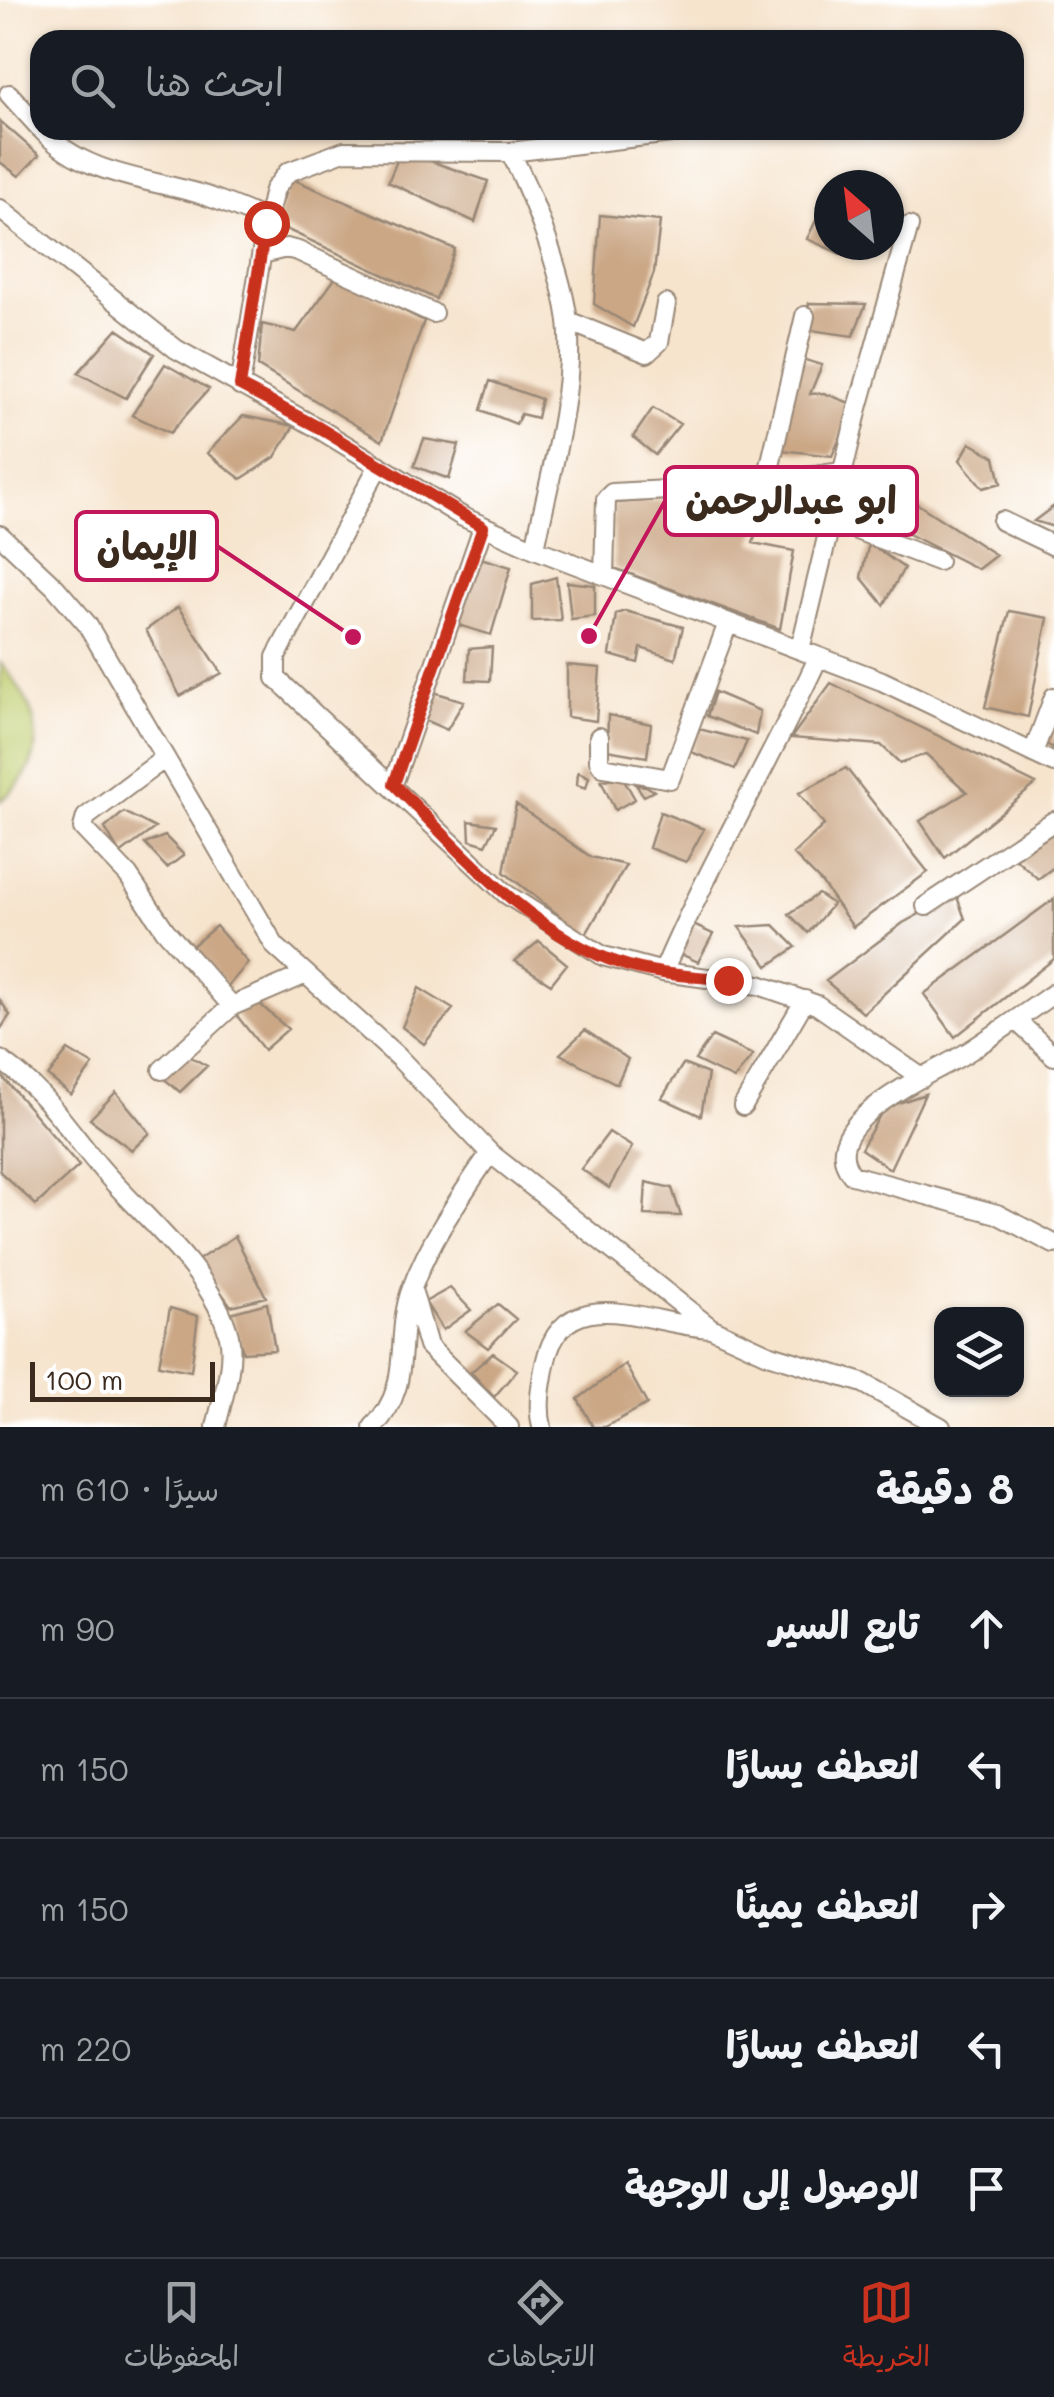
<!DOCTYPE html>
<html lang="ar">
<head>
<meta charset="utf-8">
<style>
	body { margin:0; font-family:Mali,"Playpen Sans Arabic",sans-serif; background:#20242c; color:#f1f3f6; direction:rtl }
	.controls { position:absolute; right:30px; bottom:30px; display:grid; overflow:hidden; border-radius:20px; box-shadow:0 2px 8px #0004 }
	.controls button { width:90px; height:90px; display:grid; place-items:center; padding:0; border:0; border-bottom:2px solid #363941; background:#171b24; color:#f1f3f6; font:50px sans-serif }
	.compass { position:absolute; left:814px; top:170px; width:90px; height:90px; border-radius:50%; background:#171b24; box-shadow:0 2px 8px #0004; rotate:332deg }
	.scale { position:absolute; left:30px; bottom:25px; width:185px; box-sizing:border-box; padding-left:10px; border:5px solid #3b2a1e; border-top:0; font-size:28px; line-height:35px; white-space:nowrap; color:#3b2a1e; -webkit-text-stroke:8px #fff; paint-order:stroke }
	.stop { position:absolute; width:30px; height:30px; margin:-22px; border:8px solid #c8321e; border-radius:50%; background:#fff }
	.stop.end { background:#c8321e; border-color:#fff; box-shadow:0 2px 10px #0008 }
	.list { margin:0; padding:0; list-style:none }
	h2 { display:flex; justify-content:space-between; align-items:center; height:130px; margin:0; padding:0 40px; font-size:42px }
	h2 small { font-size:32px; font-weight:400; color:#9ea1a6 }
	.list li { display:grid; grid-template-columns:65px 1fr auto; gap:30px; align-items:center; box-sizing:border-box; height:140px; padding:0 40px; border-top:2px solid #363941 }
	.list b { display:block; font-size:38px; white-space:nowrap }
	.list em { font-size:32px; font-style:normal; color:#9ea1a6 }
	.icon { flex:none; width:55px; height:55px; fill:none; stroke:currentColor; stroke-width:2; stroke-linecap:round; stroke-linejoin:round }
	.map { position:relative; flex:none; width:1054px; height:1427px; overflow:hidden; direction:ltr }
	.search { position:absolute; background:#171b24; box-shadow:0 2px 8px #0004; left:30px; right:30px; top:30px; height:110px; display:flex; align-items:center; gap:25px; box-sizing:border-box; padding:0 35px; border-radius:30px; color:#9ea1a6; font-size:38px }
	.sheet { height:830px; background:#171b24 }
	nav { display:flex; justify-content:space-around; align-items:center; box-sizing:border-box; height:140px; border-top:2px solid #363941; background:#171b24; font-size:28px; color:#9ea1a6 }
	nav a { display:grid; justify-items:center; gap:5px }
	nav .on { color:#c8321e }
	.map>svg:first-child { display:block }
	.green { fill:#c0ce70; stroke:#7e7c47; stroke-width:2.5 }
	.building { fill:#cba786 }
	.lines { fill:none; stroke-linecap:round; stroke-linejoin:round }
	.minor-casing { stroke:#988776; stroke-width:22 }
	.minor { stroke:#fff; stroke-width:18 }
	.route { stroke:#c8321e; stroke-width:12 }
	.leader { fill:none; stroke:#c2185b; stroke-width:4 }
	.callout-dot { fill:#c2185b; stroke:#fff; stroke-width:4 }
	.callout { fill:#fff; stroke:#c2185b; stroke-width:4 }
	.callout-label { font-size:38px; text-anchor:middle; font-weight:bold; fill:#3b2a1e }
</style>
</head>
<body>
<div class="map">
<svg width="1054" height="1427" viewBox="0 0 1054 1427">
	<rect width="100%" height="100%" fill="#fff"/>
	<filter id="ink" filterUnits="userSpaceOnUse"><feTurbulence type="fractalNoise" baseFrequency=".01" numOctaves="2"/><feDisplacementMap in="SourceGraphic" scale="20" xChannelSelector="R" yChannelSelector="G"/><feConvolveMatrix kernelMatrix="1 2 1 2 8 2 1 2 1" color-interpolation-filters="sRGB"/></filter>
	<filter id="wash" filterUnits="userSpaceOnUse"><feTurbulence type="fractalNoise" baseFrequency=".0048" numOctaves="4" result="noise"/><feDisplacementMap in="SourceGraphic" scale="40" xChannelSelector="R" yChannelSelector="G"/><feGaussianBlur stdDeviation="2.25" result="paint"/><feColorMatrix in="noise" values="0 0 0 0 0 0 0 0 0 0 0 0 0 0 0 0 0 1.4 0 .05"/><feComposite in="paint" operator="in"/></filter>
	<g filter="url(#wash)">
		<rect width="100%" height="100%" fill="#f6e4cd"/>
		<path class="green" d="M0,663C40,707 55,760 0,801Z"/>
		<g id="blocks">
			<path class="building" d="M0,121L39,155L19,176L0,162Z
				M401,151L488,181L475,222L388,182Z
				M290,178L455,249L436,299L275,224Z
				M829,194V245H845L841,254L807,239Z
				M600,215L660,221L654,273L633,327L594,304Z
				M336,277L424,321L382,441L258,366L262,324L296,332Z
				M809,303L866,304L853,336L803,329Z
				M117,329L154,354L126,398L78,373Z
				M799,358L822,365L810,394L824,393L855,405L832,456L781,450Z
				M165,364L209,389L170,433L132,415Z
				M490,381L541,399L537,418L521,414L516,424L481,410Z
				M653,408L680,424L655,455L633,437Z
				M243,416L294,426L275,457L241,479L207,453Z
				M424,439L459,445L449,479L414,466Z
				M970,443L995,457L1001,483L983,488L960,460Z
				M896,490L996,555L978,569L883,521Z
				M768,493L753,543L794,551L780,629L614,568L613,503Z
				M1054,506V527L1034,521Z
				M869,543L904,568L884,605L861,577Z
				M477,557L511,567L491,635L455,624Z
				M556,577L561,620L532,621V584Z
				M567,582L595,585V616L571,619Z
				M178,607L222,673L180,696L146,630Z
				M625,611L683,627L675,659L641,648L638,663L610,655L616,614Z
				M1009,611L1048,618L1028,717L985,707Z
				M492,647L490,681L467,680L469,649Z
				M567,665L600,668L596,721L567,717Z
				M831,683L1036,784L945,858L920,821L967,792L926,754L900,763L881,745L791,738Z
				M430,691L464,701L447,730L422,719Z
				M715,692L760,711L756,735L707,716Z
				M1054,714V748L1043,743Z
				M608,715L651,724L647,757L607,750Z
				M699,729L747,741L735,769L691,752Z
				M846,768L928,872L853,927L821,882L793,854L824,825L799,793Z
				M578,772L589,777L586,788L577,785Z
				M623,778L635,799L615,810L601,780Z
				M636,785L646,786L654,791L644,796Z
				M516,804L591,857L626,865L585,936L504,872Z
				M124,812L155,828L120,854L105,828Z
				M660,812L704,829L686,862L649,848Z
				M469,821L496,825L486,845L470,840Z
				M1054,833V867L1038,879L1015,858Z
				M165,836L184,855L167,868L145,844Z
				M818,894L833,904L808,933L789,914Z
				M956,894L965,919L863,1013L826,981L903,923Z
				M1054,899V959L955,1037L924,994Z
				M689,923L713,934L698,962L676,952Z
				M774,925L796,947L768,966L739,927Z
				M216,926L248,963L227,987L191,947Z
				M539,941L567,964L551,984L515,961Z
				M419,988L453,1009L424,1044L402,1027Z
				M253,998L288,1029L264,1050L234,1012Z
				M0,1000L10,1015L0,1030Z
				M585,1030L628,1059L617,1084L560,1054Z
				M712,1036L753,1055L734,1079L695,1060Z
				M68,1050L93,1065L71,1095L48,1076Z
				M184,1053L207,1066L180,1092L161,1076Z
				M683,1064L708,1074L701,1116L662,1098Z
				M0,1074L79,1166L36,1205L0,1172Z
				M116,1092L150,1133L132,1150L90,1119Z
				M925,1094L890,1169L861,1149L884,1108Z
				M609,1132L632,1147L609,1188L581,1169Z
				M646,1182L672,1188L681,1216L644,1215Z
				M235,1236L266,1297L231,1306L198,1260Z
				M450,1288L471,1310L443,1330L425,1302Z
				M267,1303L275,1350L243,1352L230,1313Z
				M498,1304L516,1319L488,1348L465,1331Z
				M170,1308L198,1316L191,1371L159,1365Z
				M493,1353L517,1370L494,1397L471,1372Z
				M625,1364L647,1404L605,1427H593L578,1399Z"/>
		</g>
	</g>
	<g filter="url(#ink)">
		<use href="#blocks" fill-opacity="0" stroke="#988776" stroke-width="2.5"/>
		<g class="lines">
			<g class="minor-casing">
				<path id="minor" d="M9,94L40,128
					M42,130C84,175 145,178 200,194C223,201 245,211 267,220
					M0,209L176,349L316,427L463,517L535,549L882,681L1054,763
					M262,254L286,248L298,251L433,313
					M568,321L647,353L659,342L666,304
					M240,386L267,220L274,190L288,172L344,151L510,152
					M379,465L276,657V678L506,894L603,956L663,972
					M766,483L805,316
					M830,520L938,561
					M1002,521L1054,546
					M0,535L55,587L87,624L275,946L398,1057L490,1153L711,1328L768,1354L863,1383L941,1427
					M535,549C548,481 572,406 569,335C568,288 533,195 510,152L697,130
					M604,575L606,499L612,493L742,486L842,472
					M800,650L858,408L909,226
					M818,658C769,764 709,864 663,972L759,985L817,1005L922,1078
					M599,737V761L603,767L670,779L728,623
					M1033,753L1054,697
					M165,758L86,817L83,828L128,875L165,930L232,1006
					M393,784L483,527
					M926,906L1054,821
					M1054,993C1027,1012 999,1032 971,1050C939,1072 810,1121 852,1175L997,1214L1054,1244
					M1016,1020L1054,1056
					M0,1060C44,1089 66,1127 99,1166C140,1215 213,1271 229,1336C235,1364 222,1399 216,1427
					M162,1070L232,1006L304,975
					M743,1106L805,1000
					M413,1293L428,1346L509,1427
					M373,1427C415,1385 393,1338 412,1288C430,1239 461,1196 490,1153
					M542,1427C537,1407 541,1385 545,1364C563,1276 651,1326 711,1328"/>
			</g>
			<use href="#minor" class="minor"/>
		</g>
	</g>
	<g class="lines" filter="url(#ink)">
		<path class="route" d="M266,223L240,386L316,426L483,527L394,784C458,848 532,936 622,964C655,975 694,976 728,980"/>
	</g>
	<path class="leader" d="M589 636L665 501M353 637L217 546"/>
	<g class="callout-dot">
		<circle cx="589" cy="636" r="10"/>
		<circle cx="353" cy="637" r="10"/>
	</g>
	<g class="callout">
		<rect x="665" y="467" width="252" height="68" rx="10"/>
		<rect x="76" y="512" width="141" height="68" rx="10"/>
	</g>
	<g class="callout-label">
		<text x="791" y="514">ابو عبدالرحمن</text>
		<text x="147" y="560">الإيمان</text>
	</g>
</svg>
<div class="controls">
<button><svg class="icon" aria-label="layers" viewBox="0 0 24 24"><path d="M12 4l9 5-9 5-9-5zM3 14l9 5 9-5"/></svg></button>
</div>
<svg class="compass" viewBox="-18 -18 36 36"><path d="M0-13l5 13h-10z" fill="#e53935"/><path d="M0 13l5-13h-10z" fill="#9ea1a6"/></svg>
<div class="scale">100 m</div>
<div class="stop" style="left:266px;top:223px"></div>
<div class="stop end" style="left:728px;top:980px"></div>
<div class="search"><svg class="icon" aria-label="search" viewBox="0 0 24 24"><circle cx="10" cy="10" r="6"/><path d="M15 15l6 6"/></svg>ابحث هنا</div>
</div>
<section class="sheet">
<h2>8 دقيقة<small>سيرًا · 610 m</small></h2>
<ul class="list">
<li><svg class="icon" aria-label="ahead" viewBox="0 0 24 24"><path d="M12 20V5M6 11l6-6 6 6"/></svg><div><b>تابع السير</b></div><em>90 m</em></li>
<li><svg class="icon" aria-label="left" viewBox="0 0 24 24"><path d="M17 20v-9H6M10 6l-5 5 5 5"/></svg><div><b>انعطف يسارًا</b></div><em>150 m</em></li>
<li><svg class="icon" aria-label="right" viewBox="0 0 24 24"><path d="M7 20v-9h11M14 6l5 5-5 5"/></svg><div><b>انعطف يمينًا</b></div><em>150 m</em></li>
<li><svg class="icon" aria-label="left" viewBox="0 0 24 24"><path d="M17 20v-9H6M10 6l-5 5 5 5"/></svg><div><b>انعطف يسارًا</b></div><em>220 m</em></li>
<li><svg class="icon" aria-label="arrive" viewBox="0 0 24 24"><path d="M6 21V4h12l-3 4 3 4H6"/></svg><div><b>الوصول إلى الوجهة</b></div></li>
</ul>
</section>
<nav>
<a class="on"><svg class="icon" aria-label="map" viewBox="0 0 24 24"><path d="M3 6l6-2 6 2 6-2v14l-6 2-6-2-6 2zM9 4v14M15 6v14"/></svg>الخريطة</a>
<a><svg class="icon" aria-label="directions" viewBox="0 0 24 24"><path d="M12 3l9 9-9 9-9-9zM9 14v-3h6M13 9l2 2-2 2"/></svg>الاتجاهات</a>
<a><svg class="icon" aria-label="saved" viewBox="0 0 24 24"><path d="M7 4h10v16l-5-4-5 4z"/></svg>المحفوظات</a>
</nav>
</body>
</html>
